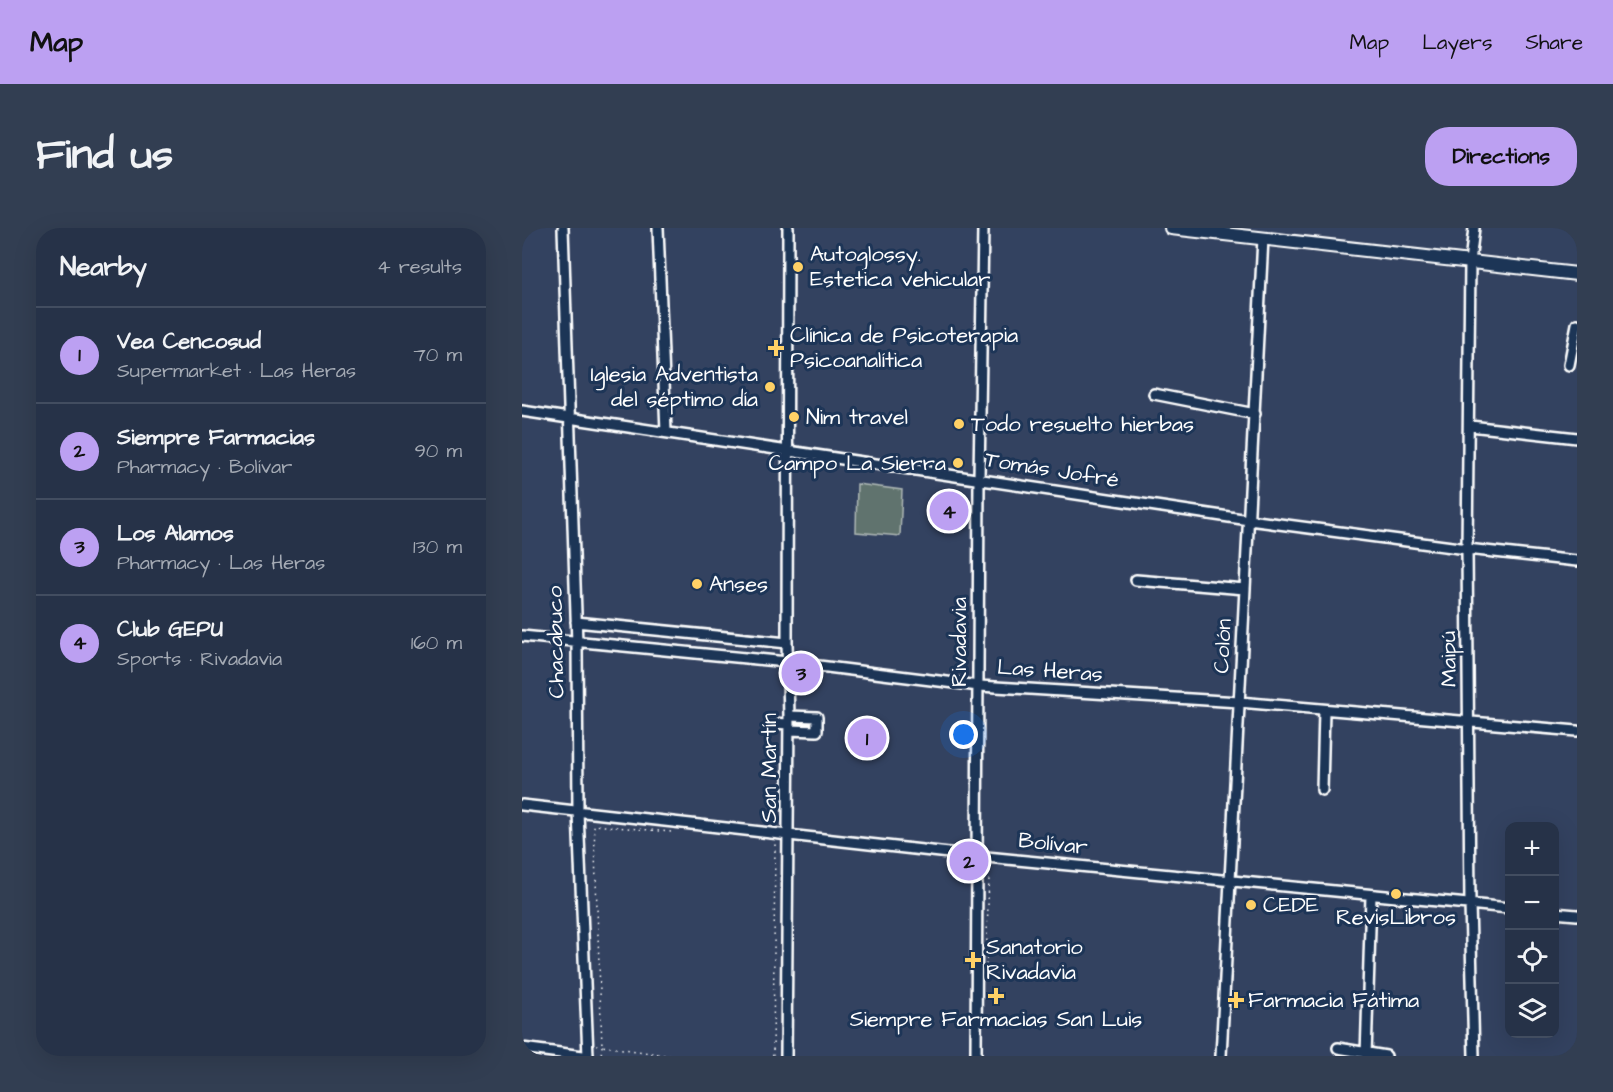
<!DOCTYPE html>
<html lang="en">
<head>
<meta charset="utf-8">
<style>
	body { margin:0; font-family:"Architects Daughter",sans-serif; background:#323e52; color:#f1f3f6 }
	.controls { position:absolute; right:18px; bottom:18px; display:grid; overflow:hidden; border-radius:12px; box-shadow:0 6px 24px #0002 }
	.controls button { width:54px; height:54px; display:grid; place-items:center; padding:0; border:0; border-bottom:2px solid #424d60; background:#263248; color:#f1f3f6; font:30px sans-serif }
	.you { position:absolute; left:442px; top:507px; width:21px; height:21px; margin:-15px; border:4px solid #fff; border-radius:50%; background:#1a73e8; box-shadow:0 0 0 9px #1a73e833 }
	.badge { display:grid; place-items:center; width:39px; height:39px; border-radius:50%; background:#bca0f2; color:#111; font-size:20px; font-weight:700 }
	.pin { position:absolute; translate:-50% -50%; border:3px solid #fff; box-shadow:0 2px 6px #0006 }
	.list { margin:0; padding:0; list-style:none }
	h2 { display:flex; justify-content:space-between; align-items:center; height:78px; margin:0; padding:0 24px; font-size:26px }
	h2 small { font-size:20px; font-weight:400; color:#a4aab4 }
	.list li { display:grid; grid-template-columns:39px 1fr auto; gap:18px; align-items:center; box-sizing:border-box; height:96px; padding:0 24px; border-top:2px solid #424d60 }
	.list b { display:block; font-size:22px; white-space:nowrap }
	.list p { margin:0; font-size:20px; white-space:nowrap; color:#a4aab4 }
	.list em { font-size:20px; font-style:normal; color:#a4aab4 }
	.icon { flex:none; width:33px; height:33px; fill:none; stroke:currentColor; stroke-width:2; stroke-linecap:round; stroke-linejoin:round }
	.map { position:relative; flex:none; width:1055px; height:828px; overflow:hidden; border-radius:24px }
	header { display:flex; align-items:center; gap:36px; box-sizing:border-box; height:84px; padding:0 30px; background:#bca0f2; color:#111 }
	header strong { font-size:28px }
	nav { display:flex; gap:33px; margin-inline-start:auto; font-size:21px }
	.intro { display:flex; align-items:center; justify-content:space-between; box-sizing:border-box; height:144px; padding:0 36px }
	h1 { margin:0; font-size:42px }
	.button { padding:15px 27px; border-radius:24px; background:#bca0f2; color:#111; font-size:21px; font-weight:700 }
	main { display:flex; gap:36px; padding:0 36px }
	aside { flex:1; background:#263248; border-radius:24px; box-shadow:0 6px 24px #0002 }
	.map>svg:first-child { display:block }
	.pitch { fill:#60736e; stroke:#b0b9b6; stroke-width:1.5 }
	.lines { fill:none; stroke-linecap:round; stroke-linejoin:round }
	.minor-casing { stroke:#fff; stroke-width:14 }
	.major-casing { stroke:#fff; stroke-width:16 }
	.path { stroke:#fff; stroke-width:1.5; stroke-dasharray:1.5 4.5; stroke-linecap:butt }
	.minor { stroke:#1d3557; stroke-width:9 }
	.major { stroke:#1d3557; stroke-width:12 }
	.poi-dot { fill:#ffd166; stroke:#1d3557; stroke-width:2 }
	.labels { text-anchor:middle; dominant-baseline:central; stroke-width:6; stroke-linejoin:round; paint-order:stroke }
	.poi-label { font-size:22px; fill:#fff; stroke:#1d3557; text-anchor:start }
	.street-label { font-size:22px; fill:#fff; stroke:#1d3557 }
</style>
</head>
<body>
<header>
<strong>Map</strong>
<nav><a>Map</a><a>Layers</a><a>Share</a></nav>
</header>
<div class="intro"><h1>Find us</h1><a class="button">Directions</a></div>
<main>
<aside>
<h2>Nearby<small>4 results</small></h2>
<ul class="list">
<li><span class="badge">1</span><div><b>Vea Cencosud</b><p>Supermarket · Las Heras</p></div><em>70 m</em></li>
<li><span class="badge">2</span><div><b>Siempre Farmacias</b><p>Pharmacy · Bolívar</p></div><em>90 m</em></li>
<li><span class="badge">3</span><div><b>Los Alamos</b><p>Pharmacy · Las Heras</p></div><em>130 m</em></li>
<li><span class="badge">4</span><div><b>Club GEPU</b><p>Sports · Rivadavia</p></div><em>160 m</em></li>
</ul>
</aside>
<div class="map">
<svg width="1055" height="828" viewBox="0 0 1055 828">
	<rect width="100%" height="100%" fill="#334260"/>
	<filter id="ink" filterUnits="userSpaceOnUse"><feTurbulence type="fractalNoise" baseFrequency=".0167" numOctaves="2"/><feDisplacementMap in="SourceGraphic" scale="12" xChannelSelector="R" yChannelSelector="G"/><feConvolveMatrix kernelMatrix="1 2 1 2 8 2 1 2 1" color-interpolation-filters="sRGB"/></filter>
	<g filter="url(#ink)">
		<path class="pitch" d="M335,256L380,262L378,308L334,304Z"/>
		<g class="lines">
			<g class="minor-casing">
				<path id="minor" d="M41,0L55,415L56,584L66,828
					M136,0L144,204
					M952,0L948,34L945,321L948,676L952,828
					M1047,137L1055,96
					M632,166L733,186
					M0,183L727,292L945,321L1055,333
					M948,198L1055,210
					M614,352L723,361
					M54,394L265,415
					M0,408L265,434L457,458L717,474L1055,503
					M250,495L267,496
					M267,502L295,503V489L267,488
					M800,562L802,483
					M0,577L454,628L987,680
					M1032,685L1055,687
					M0,820L61,828
					M816,820L864,828
					M264,828L267,488L265,415L266,0
					M454,828L457,250L461,0
					M699,828L741,10
					M844,828L849,668"/>
			</g>
			<g class="major-casing">
				<path id="major" d="M649,0L1055,46"/>
			</g>
			<path class="path" d="M149,604L72,597L80,818L150,828
				M464,737L467,649
				M74,817L80,818L79,828
				M251,828L253,616"/>
			<use href="#minor" class="minor"/>
			<use href="#major" class="major"/>
		</g>
	</g>
	<g class="poi-dot">
		<circle cx="276" cy="39" r="6"/>
		<path d="M251 111h6v6h6v6h-6v6h-6v-6h-6v-6h6z"/>
		<circle cx="248" cy="159" r="6"/>
		<circle cx="272" cy="189" r="6"/>
		<circle cx="437" cy="196" r="6"/>
		<circle cx="436" cy="235" r="6"/>
		<circle cx="175" cy="356" r="6"/>
		<circle cx="874" cy="666" r="6"/>
		<circle cx="729" cy="677" r="6"/>
		<path d="M448 723h6v6h6v6h-6v6h-6v-6h-6v-6h6z"/>
		<path d="M471 759h6v6h6v6h-6v6h-6v-6h-6v-6h6z"/>
		<path d="M711 763h6v6h6v6h-6v6h-6v-6h-6v-6h6z"/>
	</g>
	<g class="labels">
		<g class="poi-label">
			<text x="288" y="26">Autoglossy.<tspan x="288" dy="25">Estetica vehicular</tspan></text>
			<text x="268" y="107">Clínica de Psicoterapia<tspan x="268" dy="25">Psicoanalítica</tspan></text>
			<text x="236" y="146" text-anchor="end">Iglesia Adventista<tspan x="236" dy="25">del séptimo día</tspan></text>
			<text x="284" y="189">Nim travel</text>
			<text x="449" y="196">Todo resuelto hierbas</text>
			<text x="424" y="235" text-anchor="end">Campo La Sierra</text>
			<text x="187" y="356">Anses</text>
			<text x="741" y="677">CEDE</text>
			<text x="874" y="689" text-anchor="middle">RevisLibros</text>
			<text x="464" y="719">Sanatorio<tspan x="464" dy="25">Rivadavia</tspan></text>
			<text x="726" y="772">Farmacia Fátima</text>
			<text x="474" y="791" text-anchor="middle">Siempre Farmacias San Luis</text>
		</g>
		<g class="street-label">
			<text transform="translate(530 242) rotate(9)">Tomás Jofré</text>
			<text transform="translate(34 414) rotate(-91)">Chacabuco</text>
			<text transform="translate(437 414) rotate(-90)">Rivadavia</text>
			<text transform="translate(701 418) rotate(-87)">Colón</text>
			<text transform="translate(927 431) rotate(-91)">Maipú</text>
			<text transform="translate(528 443) rotate(4)">Las Heras</text>
			<text transform="translate(247 540) rotate(-90)">San Martín</text>
			<text transform="translate(531 616) rotate(6)">Bolívar</text>
		</g>
	</g>
</svg>
<div class="controls">
<button>+</button>
<button>−</button>
<button><svg class="icon" aria-label="locate" viewBox="0 0 24 24"><circle cx="12" cy="12" r="6"/><path d="M12 2v4M12 18v4M2 12h4M18 12h4"/></svg></button>
<button><svg class="icon" aria-label="layers" viewBox="0 0 24 24"><path d="M12 4l9 5-9 5-9-5zM3 14l9 5 9-5"/></svg></button>
</div>
<div class="you"></div>
<div class="pin badge" style="left:345px;top:510px">1</div>
<div class="pin badge" style="left:447px;top:633px">2</div>
<div class="pin badge" style="left:279px;top:445px">3</div>
<div class="pin badge" style="left:427px;top:283px">4</div>
</div>
</main>
</body>
</html>
